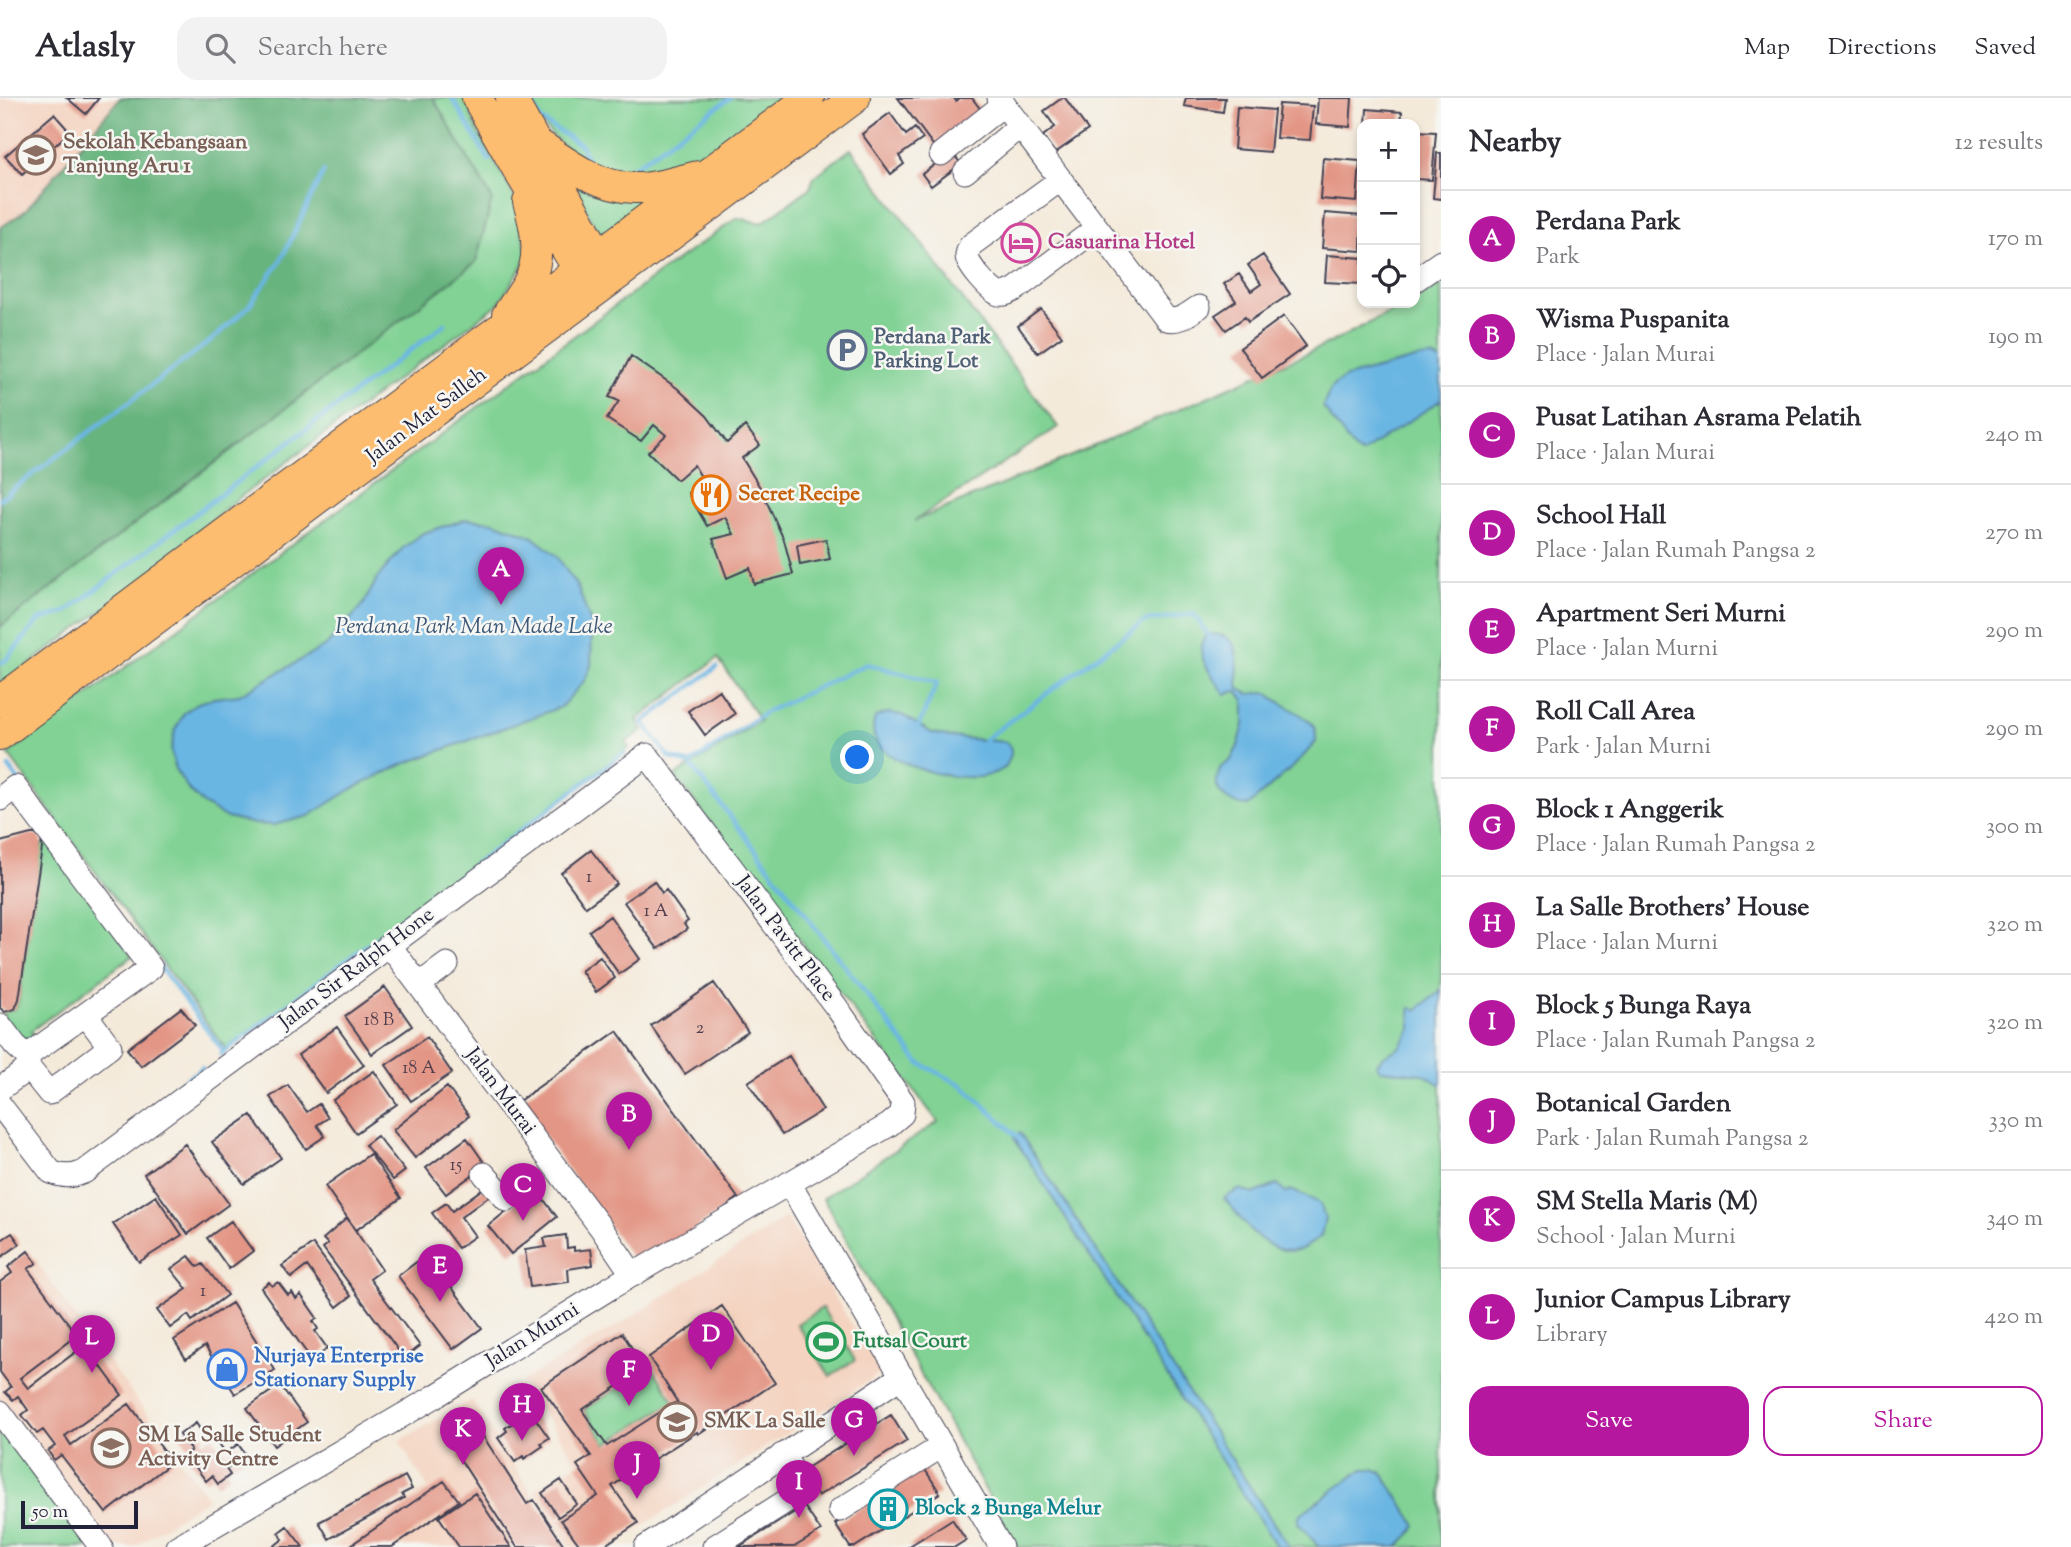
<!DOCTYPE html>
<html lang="en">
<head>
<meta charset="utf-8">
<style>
	body { margin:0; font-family:"Sorts Mill Goudy",serif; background:#f2f2f3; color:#2b2b33 }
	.controls { position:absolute; right:21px; top:21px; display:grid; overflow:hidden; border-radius:14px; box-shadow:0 4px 10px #0003 }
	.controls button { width:63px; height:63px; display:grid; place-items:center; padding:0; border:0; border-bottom:2px solid #e1e1e2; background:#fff; color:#2b2b33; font:35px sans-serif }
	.scale { position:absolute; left:21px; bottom:18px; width:117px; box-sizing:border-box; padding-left:7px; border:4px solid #22223b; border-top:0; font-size:19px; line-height:24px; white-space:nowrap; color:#22223b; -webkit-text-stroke:5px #f6f6f2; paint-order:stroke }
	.you { position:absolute; left:858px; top:660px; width:24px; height:24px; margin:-18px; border:5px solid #fff; border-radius:50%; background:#1a73e8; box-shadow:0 0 0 10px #1a73e833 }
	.badge { display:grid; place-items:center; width:46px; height:46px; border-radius:50%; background:#b5179e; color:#fff; font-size:23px; font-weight:700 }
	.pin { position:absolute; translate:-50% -58px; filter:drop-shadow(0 2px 4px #0008) }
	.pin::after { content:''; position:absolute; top:37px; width:24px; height:21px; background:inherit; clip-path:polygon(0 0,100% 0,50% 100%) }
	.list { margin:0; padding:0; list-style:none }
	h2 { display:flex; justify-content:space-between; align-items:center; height:91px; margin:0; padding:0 28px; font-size:30px }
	h2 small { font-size:23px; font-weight:400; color:#7c7c81 }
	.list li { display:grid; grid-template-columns:46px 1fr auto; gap:21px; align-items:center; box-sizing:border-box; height:98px; padding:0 28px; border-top:2px solid #e1e1e2 }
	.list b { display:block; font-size:26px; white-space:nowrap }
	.list p { margin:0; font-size:23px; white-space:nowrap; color:#7c7c81 }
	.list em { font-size:23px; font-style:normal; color:#7c7c81 }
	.actions { display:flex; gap:14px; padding:21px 28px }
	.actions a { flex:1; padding:16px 0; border:2px solid #b5179e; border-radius:21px; text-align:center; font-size:24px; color:#b5179e }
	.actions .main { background:#b5179e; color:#fff }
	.icon { flex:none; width:38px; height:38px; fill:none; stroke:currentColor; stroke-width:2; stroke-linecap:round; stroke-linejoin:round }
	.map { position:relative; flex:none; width:1441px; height:1449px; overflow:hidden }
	header { display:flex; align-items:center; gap:42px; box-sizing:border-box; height:98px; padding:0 35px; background:#fff; border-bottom:2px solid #e1e1e2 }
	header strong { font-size:33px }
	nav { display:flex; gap:38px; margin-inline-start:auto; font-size:24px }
	.search { width:490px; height:63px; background:#f2f2f3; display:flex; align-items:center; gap:18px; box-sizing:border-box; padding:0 24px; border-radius:21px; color:#7c7c81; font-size:26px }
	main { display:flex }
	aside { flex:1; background:#fff }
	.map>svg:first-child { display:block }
	.built { fill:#f4d3c0 }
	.green { fill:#81d294; stroke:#527a68; stroke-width:2 }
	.forest { fill:#68b47e; stroke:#456b5c; stroke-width:2 }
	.water { fill:#6ab6e3; stroke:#466c8f; stroke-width:2 }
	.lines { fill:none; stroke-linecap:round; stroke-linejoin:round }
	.stream { stroke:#6ab6e3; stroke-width:4.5 }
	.building { fill:#e39685 }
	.minor-casing { stroke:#424053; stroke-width:25 }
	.major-casing { stroke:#424053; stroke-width:32 }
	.minor { stroke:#fff; stroke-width:23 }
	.major { stroke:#fcbd6f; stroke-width:30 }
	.labels { text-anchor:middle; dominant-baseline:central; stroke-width:5; stroke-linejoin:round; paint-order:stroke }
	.number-label { font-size:18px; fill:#523f4e }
	.education-label { font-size:21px; font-weight:bold; fill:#785e54; stroke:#f6f6f2; text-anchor:start }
	.hotel-label { font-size:21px; font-weight:bold; fill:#b23c85; stroke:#f6f6f2; text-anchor:start }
	.service-label { font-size:21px; font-weight:bold; fill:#4e5e75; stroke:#f6f6f2; text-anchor:start }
	.street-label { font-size:21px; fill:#22223b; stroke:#f6f6f2 }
	.food-label { font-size:21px; font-weight:bold; fill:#c56008; stroke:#f6f6f2; text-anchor:start }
	.leisure-label { font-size:21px; font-weight:bold; fill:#27864d; stroke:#f6f6f2; text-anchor:start }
	.shop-label { font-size:21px; font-weight:bold; fill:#366cbe; stroke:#f6f6f2; text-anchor:start }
	.culture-label { font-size:21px; font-weight:bold; fill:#0d838f; stroke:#f6f6f2; text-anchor:start }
	.water-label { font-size:23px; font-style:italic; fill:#3b5676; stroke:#f6f6f2 }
</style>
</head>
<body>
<header>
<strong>Atlasly</strong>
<div class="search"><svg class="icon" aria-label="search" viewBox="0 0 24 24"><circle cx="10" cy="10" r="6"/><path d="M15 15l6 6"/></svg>Search here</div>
<nav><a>Map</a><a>Directions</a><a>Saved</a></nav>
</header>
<main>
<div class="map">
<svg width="1441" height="1449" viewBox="0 0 1441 1449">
	<rect width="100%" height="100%" fill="#f6f6f2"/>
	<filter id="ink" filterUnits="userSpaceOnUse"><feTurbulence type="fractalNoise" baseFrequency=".0143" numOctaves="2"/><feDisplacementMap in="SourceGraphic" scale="14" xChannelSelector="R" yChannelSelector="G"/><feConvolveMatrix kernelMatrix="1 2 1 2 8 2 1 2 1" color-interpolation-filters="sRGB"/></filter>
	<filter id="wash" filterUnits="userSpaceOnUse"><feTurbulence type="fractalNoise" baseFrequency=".00686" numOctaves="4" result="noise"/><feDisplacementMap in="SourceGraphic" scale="28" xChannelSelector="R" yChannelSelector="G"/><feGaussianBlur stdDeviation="1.57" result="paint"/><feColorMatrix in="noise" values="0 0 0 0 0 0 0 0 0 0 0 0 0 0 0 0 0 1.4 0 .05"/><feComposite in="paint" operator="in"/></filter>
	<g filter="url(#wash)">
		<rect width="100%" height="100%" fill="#f4eada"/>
		<path class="built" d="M0,0H120L25,113L0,130Z
			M786,1119L881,1275L610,1449H570L534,1393L578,1365L521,1283L619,1227Z
			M28,1153L208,1400L134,1449H0V1175Z
			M472,1302L566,1449H330L428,1390L399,1343Z"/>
		<path class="green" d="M433,0H467L474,26L516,102L528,159L498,206L227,409L136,487L0,588V529L476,164L492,101Z
			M526,0H791L711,59L679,73L644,81L586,68L552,37L541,25Z
			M851,51L1058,329L914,423L1100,346L1326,247L1408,205H1415V201L1441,187V1449H1017L823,1100L938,1024L675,678L760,623L718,560L637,622L643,632L626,644L629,650L226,951L8,656L666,170L737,120L762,125L810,90L814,79Z
			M571,85L670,91L602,141Z
			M48,745L132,858L31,933L37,941L24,946L3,919L5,914L15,911L19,901L42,746Z
			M822,1210L855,1262L830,1278L797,1226Z
			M652,1269L674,1303L606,1346L584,1312Z
			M0,1327L93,1449H0Z"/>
		<path class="forest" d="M120,0H433L492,101L476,164L0,529V130L25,113Z"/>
		<path class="water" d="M1432,259L1441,263V302L1361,355L1353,350L1323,309L1329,294L1334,287L1346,279L1419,260Z
			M467,421L494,424L531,438L557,458L578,490L592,528L591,568L585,582L561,609L401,667L350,692L309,718L274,727L255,726L227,720L203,706L189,692L175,671L171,653L175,632L184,615L198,605L214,600L239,597L327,547L363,507L378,479L402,451L423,435Z
			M1208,536C1246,535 1235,566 1239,591L1249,596L1266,594C1277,605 1306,617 1313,627C1316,631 1316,639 1316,644L1296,666L1248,708C1237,708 1219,699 1217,687C1216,682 1219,675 1220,670L1231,662L1238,648L1244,627V602L1237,593L1225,596C1215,581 1188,552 1208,536Z
			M887,615L902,617L932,635L950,639L1006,644C1015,653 1010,660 1005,670C997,674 989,678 980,679C949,681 892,670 875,641C872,634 873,626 875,619Z
			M1441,890V987L1423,976L1381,972L1376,967L1384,958L1400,949L1411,931L1410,910H1413L1416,912L1439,894Z
			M1020,1035L1289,1449H1277L1014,1040Z
			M1278,1086L1285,1095L1291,1092L1320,1105L1325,1121L1321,1138C1314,1143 1306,1151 1297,1152C1265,1159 1242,1121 1224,1100L1240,1091L1253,1096Z
			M1363,1371H1374L1382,1375L1416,1427L1414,1432L1397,1449H1319L1298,1425L1299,1417Z"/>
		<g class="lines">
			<path class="stream" d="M452,0L489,62
				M529,0L541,22L581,47L588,64
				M624,76L730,0
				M0,401L213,241L248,209L280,164L324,73
				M0,565L5,563L39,522L66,514L445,226
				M717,569L643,624L669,659L690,666L919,965L962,987L1017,1038
				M984,642L1145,523L1193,516L1208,536
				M690,666L766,614L867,566L937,585L919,627
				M9,669L19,683
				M159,868L224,954
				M221,956L624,655
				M179,986L202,970"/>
		</g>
		<g id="blocks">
			<path class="building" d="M67,0H99L86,16Z
				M898,0H954L956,3L960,0H972L984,16L936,51Z
				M1062,0H1065L1088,32L1055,55L1043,38L1055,29L1044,13Z
				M1186,0H1225L1223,14L1184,8Z
				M1318,0H1352L1350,29L1316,26Z
				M1279,6L1313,8L1310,42L1276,40Z
				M1237,9L1274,12L1270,54L1234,51Z
				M1367,11L1402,14L1401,26H1366Z
				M890,15L906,37L915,30L923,41L899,58L904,66L891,76L862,36Z
				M54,16L70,34L22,76L5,58Z
				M1415,33L1436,34L1432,82L1415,81Z
				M952,54L961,66L931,88L922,76Z
				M1437,55H1441V101L1433,100Z
				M1323,60L1360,63L1357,104L1320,101Z
				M1325,115L1362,118L1361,153L1322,150Z
				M1263,157L1290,196L1248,224L1245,219L1226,232L1215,217L1236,203L1224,186L1239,176L1251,193L1261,186L1248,167Z
				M1327,157L1362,160V186L1325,184Z
				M1041,211L1062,238L1038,255L1018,228Z
				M1284,218L1306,248L1262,280L1240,250Z
				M631,258L677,290L707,318L727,345L745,328L760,347L742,360L761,391L784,442L793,476L754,486L750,470L727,480L713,441L734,436L725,419L707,428L688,395L704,384L694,367L677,382L648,354L666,337L654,327L641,343L607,321L619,303L609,299Z
				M826,441L830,461L800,467L797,447Z
				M719,592L735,616L705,637L688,613Z
				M31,736H35L41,741L42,750L19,901L15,911L5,914L0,910V744Z
				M591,752L617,786L586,809L561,775Z
				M654,783L662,795L666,792L688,823L684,826L687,831L658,851L624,804Z
				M610,818L640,861L619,876L589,833Z
				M600,859L615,880L596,894L581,873Z
				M714,885L748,934L685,976L651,928Z
				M385,889L412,928L372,956L345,918Z
				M181,910L195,927L141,968L127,951Z
				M337,929L364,967L326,995L298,957Z
				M617,933L738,1100L640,1171L519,1003Z
				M427,939L452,975L411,1003L386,967Z
				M789,958L823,1012L782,1037L748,984Z
				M374,973L397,1006L356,1035L333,1002Z
				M288,987L307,1014L319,1006L328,1020L317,1027L325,1038L306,1051L270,999Z
				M447,989L469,1018L415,1060L393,1032Z
				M251,1017L281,1060L244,1086L212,1044Z
				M377,1038L405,1073L393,1082L365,1047Z
				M467,1040L486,1067L446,1096L426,1070Z
				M185,1046L229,1106L188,1136L144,1076Z
				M370,1056L401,1100L356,1132L325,1088Z
				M485,1089L491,1097L461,1119L475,1138L458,1150L432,1115L446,1105L452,1113Z
				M535,1090L557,1119L511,1156L488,1128Z
				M156,1098L182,1137L139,1164L113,1126Z
				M347,1120L382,1172L370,1181L420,1248L404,1260L323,1150L328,1146L323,1141Z
				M231,1123L253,1153L229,1171L207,1140Z
				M12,1135L20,1146L0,1160V1143Z
				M566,1137L567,1150L574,1149V1153L591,1151L593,1167L568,1171L569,1184L530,1189L525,1152L546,1149L544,1140Z
				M313,1146L351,1198L337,1209L307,1168L291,1180L282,1168Z
				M28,1153L37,1165L28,1171L77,1237L20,1280L28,1290L85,1247L122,1297L65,1338L71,1347L129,1306L172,1364L106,1415L61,1357L54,1362L48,1353L55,1348L43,1332L37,1336L22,1317L28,1312L18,1298L13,1302L5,1294L11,1289L0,1274V1184L12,1175L8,1169Z
				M427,1156L482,1230L453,1251L398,1178Z
				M189,1158L198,1169L203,1166L227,1197L192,1223L188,1217L170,1230L157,1212L187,1191L171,1171Z
				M269,1184L272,1188L278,1184L288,1197L292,1194L296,1201L301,1197L317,1220L313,1223L318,1231L315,1233L327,1250L313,1264L261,1190Z
				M232,1205L275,1272L235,1296L205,1248L186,1261L174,1242Z
				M722,1208L775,1285L698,1336L697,1334L612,1388L638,1425L602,1449H581L561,1422L598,1398L577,1367L591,1358L541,1289L622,1235L645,1270L582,1312L607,1348L676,1304L693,1329L649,1259Z
				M280,1287L307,1324L274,1348L247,1310Z
				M468,1315L527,1406L534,1402L565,1449H517L458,1358L476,1347L459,1321Z
				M533,1317L549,1340L541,1345L543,1348L524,1361L523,1358L515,1364L498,1340L507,1333L505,1330L514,1324L517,1328Z
				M891,1317L907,1343L818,1398L802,1373Z
				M196,1325L205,1339L202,1341L204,1344L213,1338L226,1355L238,1346L247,1359L226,1371L230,1377L218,1386L212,1378L206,1383L186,1356L191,1352L179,1337Z
				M924,1370L940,1395L855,1449H850L835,1426Z
				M405,1378L412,1391L402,1396L404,1400L329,1441L319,1424Z
				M561,1382L577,1406L558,1419L542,1395Z
				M444,1383L459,1403L392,1449H348Z
				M475,1395L511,1449H459L439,1419Z
				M804,1408L821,1433L794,1449H739Z
				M952,1421L966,1442L955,1449H908Z
				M287,1428L303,1449H273L283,1441L278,1435Z"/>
		</g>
	</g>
	<g filter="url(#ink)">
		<use href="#blocks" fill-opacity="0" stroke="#424053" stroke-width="2"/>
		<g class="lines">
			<g class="minor-casing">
				<path id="minor" d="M999,0L1166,221C1180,224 1188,216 1199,209
					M941,56L1004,6
					M965,74L1020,28
					M1060,82L971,147C969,151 967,153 967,158C967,167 991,194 999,196C1006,197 1010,194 1016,191L1097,130
					M1415,182L1441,164
					M0,701L15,689L151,870L27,958
					M389,847L601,1130L633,1177
					M420,886L447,866
					M0,927L15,947L27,958L29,970L49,995L110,949L86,917
					M0,991L29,970
					M0,1007L51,1074C63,1079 72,1079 84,1074L647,657L837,910L903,1004L902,1016L889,1027L610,1190L434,1299L177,1449
					M484,1076L507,1102
					M789,1085L1001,1449
					M0,1314L101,1449
					M840,1412L942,1348
					M646,1449L902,1278
					M714,1449L799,1395C803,1382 789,1368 782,1357"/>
			</g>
			<g class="major-casing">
				<path id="major" d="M477,0L519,74L589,189
					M511,0L608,174
					M540,47C569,66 598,89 634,90C655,91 678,82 699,78
					M507,217C514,206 522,196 528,185C542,160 536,130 528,104
					M0,603L809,0
					M0,637L855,0"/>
			</g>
			<use href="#minor" class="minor"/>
			<use href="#major" class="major"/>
		</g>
	</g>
	<defs>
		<g id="school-ring" transform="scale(2.0125)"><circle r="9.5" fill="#f6f6f2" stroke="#8d6e63" stroke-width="1.5"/><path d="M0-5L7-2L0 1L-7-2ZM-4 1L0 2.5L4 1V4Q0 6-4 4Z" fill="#8d6e63"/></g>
		<g id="hotel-ring" transform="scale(2.0125)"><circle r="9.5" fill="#f6f6f2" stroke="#d1479c" stroke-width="1.5"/><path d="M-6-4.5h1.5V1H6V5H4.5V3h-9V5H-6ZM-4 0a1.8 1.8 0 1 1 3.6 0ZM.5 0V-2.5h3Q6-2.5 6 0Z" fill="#d1479c"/></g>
		<g id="parking-ring" transform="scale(2.0125)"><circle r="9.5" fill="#f6f6f2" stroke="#5c6f8a" stroke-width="1.5"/><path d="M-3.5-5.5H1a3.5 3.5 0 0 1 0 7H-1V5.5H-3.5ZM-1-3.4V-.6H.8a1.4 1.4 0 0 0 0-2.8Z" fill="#5c6f8a"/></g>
		<g id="restaurant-ring" transform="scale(2.0125)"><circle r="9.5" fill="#f6f6f2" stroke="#e8710a" stroke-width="1.5"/><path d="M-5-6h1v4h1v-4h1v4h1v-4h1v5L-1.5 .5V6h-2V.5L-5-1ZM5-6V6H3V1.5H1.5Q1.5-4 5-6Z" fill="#e8710a"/></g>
		<g id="stadium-ring" transform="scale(2.0125)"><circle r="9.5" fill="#f6f6f2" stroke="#2e9e5b" stroke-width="1.5"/><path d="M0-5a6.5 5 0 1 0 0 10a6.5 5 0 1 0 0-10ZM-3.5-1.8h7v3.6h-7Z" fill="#2e9e5b"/></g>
		<g id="shop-ring" transform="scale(2.0125)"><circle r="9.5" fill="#f6f6f2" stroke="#3f7fe0" stroke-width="1.5"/><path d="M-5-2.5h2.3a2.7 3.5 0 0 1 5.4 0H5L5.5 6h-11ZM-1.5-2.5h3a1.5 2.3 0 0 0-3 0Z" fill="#3f7fe0"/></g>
		<g id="building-ring" transform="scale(2.0125)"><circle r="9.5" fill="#f6f6f2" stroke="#0f9aa8" stroke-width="1.5"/><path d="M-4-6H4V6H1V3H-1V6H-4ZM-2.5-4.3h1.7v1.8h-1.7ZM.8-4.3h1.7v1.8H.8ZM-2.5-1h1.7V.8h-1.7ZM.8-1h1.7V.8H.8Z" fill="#0f9aa8"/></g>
	</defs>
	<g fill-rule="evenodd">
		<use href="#school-ring" x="36" y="57"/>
		<use href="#hotel-ring" x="1021" y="145"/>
		<use href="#parking-ring" x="847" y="252"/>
		<use href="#restaurant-ring" x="711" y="397"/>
		<use href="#stadium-ring" x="826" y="1244"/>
		<use href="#shop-ring" x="227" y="1271"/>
		<use href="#school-ring" x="677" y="1324"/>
		<use href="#school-ring" x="111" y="1350"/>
		<use href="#building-ring" x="888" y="1411"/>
	</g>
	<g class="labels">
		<g class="number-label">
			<text x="589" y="780">1</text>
			<text x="656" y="814">1 A</text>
			<text x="379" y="923">18 B</text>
			<text x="700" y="931">2</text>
			<text x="419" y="971">18 A</text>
			<text x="456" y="1068">15</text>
			<text x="203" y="1194">1</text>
		</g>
		<g class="education-label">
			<text x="63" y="45">Sekolah Kebangsaan<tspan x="63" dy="24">Tanjung Aru 1</tspan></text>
			<text x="704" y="1324">SMK La Salle</text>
			<text x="138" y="1338">SM La Salle Student<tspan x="138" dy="24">Activity Centre</tspan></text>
		</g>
		<g class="hotel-label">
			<text x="1048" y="145">Casuarina Hotel</text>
		</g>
		<g class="service-label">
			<text x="874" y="240">Perdana Park<tspan x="874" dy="24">Parking Lot</tspan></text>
		</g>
		<g class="street-label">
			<text transform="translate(427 318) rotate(-37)">Jalan Mat Salleh</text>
			<text transform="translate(785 841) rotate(53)">Jalan Pavitt Place</text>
			<text transform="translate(357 871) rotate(-37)">Jalan Sir Ralph Hone</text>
			<text transform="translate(500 994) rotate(53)">Jalan Murai</text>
			<text transform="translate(533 1238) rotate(-32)">Jalan Murni</text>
		</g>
		<g class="food-label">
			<text x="738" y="397">Secret Recipe</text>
		</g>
		<g class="leisure-label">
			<text x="853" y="1244">Futsal Court</text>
		</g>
		<g class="shop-label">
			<text x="254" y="1259">Nurjaya Enterprise<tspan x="254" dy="24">Stationary Supply</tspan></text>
		</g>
		<g class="culture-label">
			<text x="915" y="1411">Block 2 Bunga Melur</text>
		</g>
		<g class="water-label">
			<text x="474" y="529">Perdana Park Man Made Lake</text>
		</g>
	</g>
</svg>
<div class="controls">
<button>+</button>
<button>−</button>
<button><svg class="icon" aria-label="locate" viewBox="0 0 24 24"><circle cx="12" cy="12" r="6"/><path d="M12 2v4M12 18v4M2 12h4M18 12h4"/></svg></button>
</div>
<div class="scale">50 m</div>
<div class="you"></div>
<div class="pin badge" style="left:501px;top:507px">A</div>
<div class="pin badge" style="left:629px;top:1052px">B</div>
<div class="pin badge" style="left:523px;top:1123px">C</div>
<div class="pin badge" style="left:711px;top:1272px">D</div>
<div class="pin badge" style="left:440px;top:1204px">E</div>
<div class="pin badge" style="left:629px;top:1308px">F</div>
<div class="pin badge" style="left:854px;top:1358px">G</div>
<div class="pin badge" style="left:522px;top:1343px">H</div>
<div class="pin badge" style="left:799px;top:1420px">I</div>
<div class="pin badge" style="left:637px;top:1401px">J</div>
<div class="pin badge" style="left:463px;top:1367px">K</div>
<div class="pin badge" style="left:92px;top:1275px">L</div>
</div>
<aside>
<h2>Nearby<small>12 results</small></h2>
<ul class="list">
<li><span class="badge">A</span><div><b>Perdana Park</b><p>Park</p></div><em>170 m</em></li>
<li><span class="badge">B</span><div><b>Wisma Puspanita</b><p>Place · Jalan Murai</p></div><em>190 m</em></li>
<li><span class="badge">C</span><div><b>Pusat Latihan Asrama Pelatih</b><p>Place · Jalan Murai</p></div><em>240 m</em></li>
<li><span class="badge">D</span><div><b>School Hall</b><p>Place · Jalan Rumah Pangsa 2</p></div><em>270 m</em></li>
<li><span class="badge">E</span><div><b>Apartment Seri Murni</b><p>Place · Jalan Murni</p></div><em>290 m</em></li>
<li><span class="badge">F</span><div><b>Roll Call Area</b><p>Park · Jalan Murni</p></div><em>290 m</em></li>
<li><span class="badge">G</span><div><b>Block 1 Anggerik</b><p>Place · Jalan Rumah Pangsa 2</p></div><em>300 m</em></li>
<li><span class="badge">H</span><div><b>La Salle Brothers' House</b><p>Place · Jalan Murni</p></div><em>320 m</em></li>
<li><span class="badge">I</span><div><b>Block 5 Bunga Raya</b><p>Place · Jalan Rumah Pangsa 2</p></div><em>320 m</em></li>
<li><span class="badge">J</span><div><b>Botanical Garden</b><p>Park · Jalan Rumah Pangsa 2</p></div><em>330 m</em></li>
<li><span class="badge">K</span><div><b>SM Stella Maris (M)</b><p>School · Jalan Murni</p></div><em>340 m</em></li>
<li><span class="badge">L</span><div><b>Junior Campus Library</b><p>Library</p></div><em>420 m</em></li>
</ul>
<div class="actions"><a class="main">Save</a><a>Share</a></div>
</aside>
</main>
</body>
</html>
